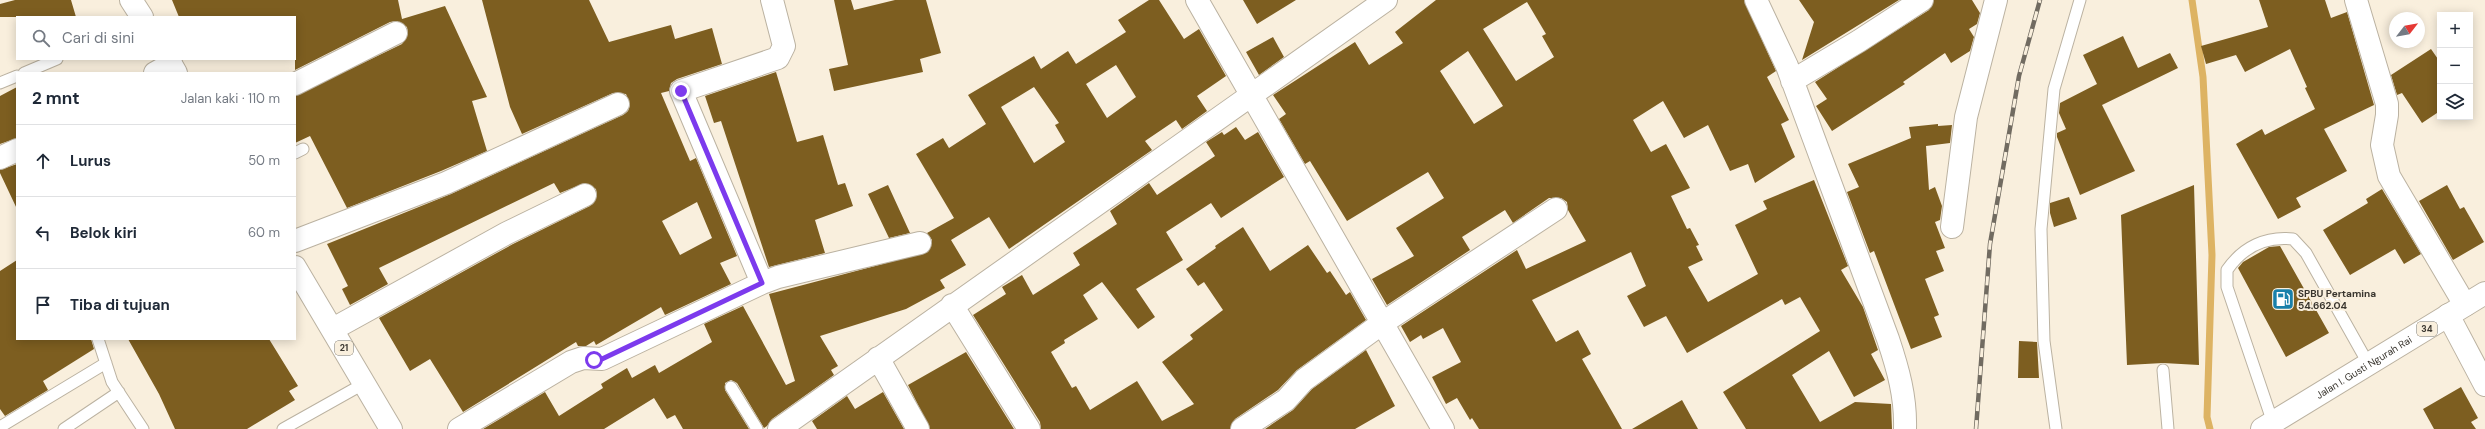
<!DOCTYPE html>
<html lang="id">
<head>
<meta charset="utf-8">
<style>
	body { margin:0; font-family:"DM Sans",sans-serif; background:#f2f2f3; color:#1f2937 }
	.controls { position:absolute; right:12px; top:12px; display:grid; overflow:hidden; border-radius:0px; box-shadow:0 2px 10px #0003 }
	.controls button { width:36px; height:36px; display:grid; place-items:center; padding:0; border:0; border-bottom:1px solid #e0e1e3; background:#fff; color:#1f2937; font:20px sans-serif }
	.compass { position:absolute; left:2389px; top:12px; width:36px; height:36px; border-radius:50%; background:#fff; box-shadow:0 2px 10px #0003; rotate:59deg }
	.stop { position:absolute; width:12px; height:12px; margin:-9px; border:3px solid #7c3aed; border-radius:50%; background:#fff }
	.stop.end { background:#7c3aed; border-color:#fff; box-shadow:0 1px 4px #0008 }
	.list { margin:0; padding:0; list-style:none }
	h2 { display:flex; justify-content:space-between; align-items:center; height:52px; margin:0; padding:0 16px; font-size:17px }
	h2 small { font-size:13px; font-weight:400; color:#747a83 }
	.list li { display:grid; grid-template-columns:26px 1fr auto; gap:12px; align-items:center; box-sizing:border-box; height:72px; padding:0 16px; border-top:1px solid #e0e1e3 }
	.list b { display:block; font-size:15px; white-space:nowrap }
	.list em { font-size:13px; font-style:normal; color:#747a83 }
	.icon { flex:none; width:22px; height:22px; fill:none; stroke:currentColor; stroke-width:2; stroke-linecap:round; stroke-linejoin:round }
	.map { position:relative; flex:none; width:2485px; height:429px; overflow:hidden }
	.search { position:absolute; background:#fff; box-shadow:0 2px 10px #0003; left:16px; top:16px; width:280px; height:44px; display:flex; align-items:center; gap:10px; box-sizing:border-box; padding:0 14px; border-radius:0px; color:#747a83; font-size:15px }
	.panel { position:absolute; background:#fff; box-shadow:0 2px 10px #0003; left:16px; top:72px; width:280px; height:268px; border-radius:0px }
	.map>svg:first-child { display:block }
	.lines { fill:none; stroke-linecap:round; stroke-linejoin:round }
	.stream { stroke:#ddb363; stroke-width:7 }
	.building { fill:#7d5e20; fill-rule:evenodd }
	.service-casing { stroke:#bbb2a1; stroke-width:13 }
	.minor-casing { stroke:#bbb2a1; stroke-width:24 }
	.trunk-casing { stroke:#bbb2a1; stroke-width:24 }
	.service { stroke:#fff; stroke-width:11 }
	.minor { stroke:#fff; stroke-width:22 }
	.trunk { stroke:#fff; stroke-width:22 }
	.rail-casing { stroke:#716b61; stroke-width:4.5 }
	.rail { stroke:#f9efdd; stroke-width:3; stroke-dasharray:9; stroke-linecap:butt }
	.route { stroke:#7c3aed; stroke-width:5 }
	.labels { text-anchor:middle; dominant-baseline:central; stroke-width:4; stroke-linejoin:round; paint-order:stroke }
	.shield { fill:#f9efdd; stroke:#736e63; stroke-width:1 }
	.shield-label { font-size:9px; font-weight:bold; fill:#3a362f }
	.poi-label { font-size:10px; font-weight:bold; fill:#3a362f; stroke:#f9efdd; text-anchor:start }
	.street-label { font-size:10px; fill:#3a362f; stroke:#f9efdd }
</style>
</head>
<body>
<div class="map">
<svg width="2485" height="429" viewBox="0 0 2485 429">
	<rect width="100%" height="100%" fill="#f9efdd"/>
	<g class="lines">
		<path class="stream" d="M2192,0L2203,77L2212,255L2207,417L2210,429"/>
	</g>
	<path class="building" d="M15,0H71L76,17H0V4Z
		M172,0H398L402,19L445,6L487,97L472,101L487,151L441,171L347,208L310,136L295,143V96L402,44L408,34L407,27L397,21L390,22L295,70V17H179Z
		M482,0H589L609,42L671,25L675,39L712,28L722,64L677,79L671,83L669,91L661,93L690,161L696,158L737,256L720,263L731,284L665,315L661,307L596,345L594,341L586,346H578L576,342L463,412L430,359L410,371L379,318L513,244L590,206L597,196L596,189L585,183L560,193L554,183L379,268L388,284L350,305L342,289L348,286L327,244L451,194L623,115L628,111L630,105L626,94L613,93L522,134L510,107ZM697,202L712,238L680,255L662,221Z
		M834,0H851L854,10L895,0H926L941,53L920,59L923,72L834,91L829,69L848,65Z
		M1149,0H1159L1184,39L1199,29L1226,76L1197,96L1207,111L1182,129L1176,120L1145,141L1152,150L1009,249L989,217L951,240L966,265L940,280L945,288L906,309L820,336L838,366L831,370L834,375L772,419L767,426L764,428L737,383L731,380L725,383V390L749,429H683L675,415L667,419L654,398L604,429H483L545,392L559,416L603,388L601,384L627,368L632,378L655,365L659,373L712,342L704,324L743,306L786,385L795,381L769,294L928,252L932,240L927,233L954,218L916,154L943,138L949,148L986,124L968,95L1034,56L1041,69L1068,51L1076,64L1126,32L1118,20ZM1116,65L1136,97L1107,118L1086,84ZM1034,87L1059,123L1055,125L1065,142L1034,163L1001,107Z
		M1243,0H1296L1257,24Z
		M1436,0H1744L1776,71L1767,77L1789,120L1781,124L1795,157L1755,183L1748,164L1730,171L1708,125L1684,138L1663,101L1633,120L1651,152L1666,144L1690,188L1671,196L1687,229L1690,228L1699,245L1696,246L1703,260L1688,267L1708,302L1758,274L1735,225L1767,209L1763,201L1814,180L1848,266L1841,270L1863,307L1878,350L1871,354L1885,380L1854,397L1829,351L1792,375L1820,422L1855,402L1891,404L1892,429H1746L1723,392L1820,331L1800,297L1785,305L1782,299L1687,353L1666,316L1644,327L1627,296L1646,286L1631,252L1532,300L1556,342L1578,330L1591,354L1582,359L1622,429H1479L1472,418L1470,420L1457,398L1446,404L1432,377L1461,362L1443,328L1423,339L1421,335L1410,342L1401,326L1517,250L1526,269L1586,241L1568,210L1567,202L1561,198H1549L1513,223L1505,210L1462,237L1470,250L1387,305L1372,279L1414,256L1396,228L1444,198L1428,172L1347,221L1310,161L1305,164L1279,119L1286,114L1273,95L1355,42L1369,65L1403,43L1395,32ZM1527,2L1546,34L1542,36L1554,57L1516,81L1483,29ZM1468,51L1503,106L1474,124L1440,71Z
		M1799,0H1899L1802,60L1814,22Z
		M1934,0H1972L1980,13L1977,24L1969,29L1974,37L1970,51L1951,63L1945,53L1903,82L1905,84L1832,131L1816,106L1827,99L1815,82L1929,10Z
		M2259,0H2325L2331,18L2347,12L2374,105L2324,129L2347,171L2296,198L2301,207L2278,219L2236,144L2262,129L2265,135L2315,109L2305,88L2307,87L2290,49L2245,72L2236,55L2206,64L2201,46L2268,27Z
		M2123,36L2138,68L2170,53L2178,68L2102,105L2135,171L2080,195L2057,137V133L2066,129L2059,113L2060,103L2097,84L2083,55Z
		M1273,37L1284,57L1259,75L1246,52Z
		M2431,49L2440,62V111L2422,123L2402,93L2397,95L2391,75Z
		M776,72L797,142L823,135L838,185L845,183L853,206L815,220L825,253L769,267L721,121L714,123L705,96Z
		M17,87V138L0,144V96Z
		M1938,124V126L1952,125L1950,143L1926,146L1929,190L1935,187L1942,206L1940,220L1935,222L1945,248L1936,251L1944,271L1925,279L1939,315L1934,317L1942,337L1911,349L1874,251L1870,253L1847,192L1859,187L1848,164L1911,138L1909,127Z
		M1236,127L1245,140L1258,132L1284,177L1221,218L1211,203L1166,232L1183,260L1136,289L1155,317L1138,329L1102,282L1083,295L1098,319L1064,340L1065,343L1051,352L1072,388L1076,386L1090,410L1137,381L1162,421L1194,404L1162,362L1193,339L1190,335L1223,310L1204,282L1198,286L1186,269L1216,248L1215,246L1243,227L1270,271L1308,245L1327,273L1330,271L1346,295L1350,292L1366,320L1297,370L1278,390L1235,419L1230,429H1041L1040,422L973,315L1006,294L1002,287L1022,275L1033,295L1080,265L1073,253L1117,224L1110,211L1149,183L1157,195L1215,156L1206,142L1222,132L1224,135Z
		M17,164V209L0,173V170Z
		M888,185L910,233L889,238L868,194Z
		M2194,185L2199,365L2163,363L2127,365L2121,215Z
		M2447,185L2460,209L2464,207L2484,242L2453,260L2419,201Z
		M2382,189L2421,254L2404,264L2395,249L2350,275L2323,230L2368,203L2366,199Z
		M2069,197L2077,219L2054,227L2050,213V203Z
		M2280,246L2329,333L2286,357L2238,268L2243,262L2269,247Z
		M17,260V339H91L94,349L43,381L48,390L5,416L0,409V271Z
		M128,339H269L298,386L289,391L295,400L247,429H175L159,394Z
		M2019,341L2037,342L2039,378H2018Z
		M1366,350L1395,406L1355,429H1265L1293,410L1312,389Z
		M966,352L1014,429H930L908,385Z
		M2461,387L2478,418L2471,422L2476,429H2434L2423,409Z
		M883,392L904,429H817L812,421L847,396L855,409Z
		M1682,400L1698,429H1632Z"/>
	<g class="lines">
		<g class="service-casing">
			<path id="service" d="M24,73L57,59
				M0,83L17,76
				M295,153L303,149
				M98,339L112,382L143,429
				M2163,370L2168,429
				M731,387L757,429
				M2273,423L2227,287V270C2243,247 2266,236 2293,239L2306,253L2369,365
				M0,427L106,363
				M64,429L119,392
				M283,429L365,383
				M2056,429L2044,341L2041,229L2054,89L2080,0"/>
		</g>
		<g class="minor-casing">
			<path id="minor" d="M1197,0L1443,429
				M1756,0L1787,66L1888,339C1898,369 1906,397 1905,429
				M2356,0L2387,104V115L2382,145L2389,176L2465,305
				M155,73L171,64
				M1792,81L1859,41L1922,0
				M295,84L396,33
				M0,158L17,150
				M1952,227L1966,117L1996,0
				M295,241L446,183L618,104
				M762,283L681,91L778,58L784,46L772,0
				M952,305L1029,429
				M2448,315L2485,385
				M333,329L507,233L585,195
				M878,358L918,429
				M459,429L571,362L583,358L602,359L762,283L778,277L920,243
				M779,429L1386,0
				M1242,429L1286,400L1304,380L1381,324L1556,209"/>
		</g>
		<g class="trunk-casing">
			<g id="trunk">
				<path d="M131,0L142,17"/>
				<path d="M168,59L176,73"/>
				<path d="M295,267L391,429"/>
				<path id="s1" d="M2262,429L2485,293"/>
			</g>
		</g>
		<use href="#service" class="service"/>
		<use href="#minor" class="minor"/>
		<use href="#trunk" class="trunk"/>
		<g class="rail-casing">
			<path id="rail" d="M1976,429L1990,244L2019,76L2040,0"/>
		</g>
		<use href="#rail" class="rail"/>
	</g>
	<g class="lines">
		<path class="route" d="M594,360L602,359L762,283L681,91"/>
	</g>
	<defs>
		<g id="fuel-square" transform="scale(1.15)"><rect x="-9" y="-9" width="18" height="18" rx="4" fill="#1980aa" stroke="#f9efdd"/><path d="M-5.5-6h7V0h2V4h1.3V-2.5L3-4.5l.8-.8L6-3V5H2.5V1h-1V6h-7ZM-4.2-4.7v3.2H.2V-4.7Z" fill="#fff"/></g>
	</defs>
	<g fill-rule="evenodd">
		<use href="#fuel-square" x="2283" y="299"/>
	</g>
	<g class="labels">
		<g class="shield">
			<rect x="2417" y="322" width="20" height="14" rx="3"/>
			<rect x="335" y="341" width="18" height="14" rx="3"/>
		</g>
		<g class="shield-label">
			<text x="2427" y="329">34</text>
			<text x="344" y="348">21</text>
		</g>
		<g class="poi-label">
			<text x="2298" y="293">SPBU Pertamina<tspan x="2298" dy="12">54.662.04</tspan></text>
		</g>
		<g class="street-label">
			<text stroke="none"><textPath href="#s1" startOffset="119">Jalan I. Gusti Ngurah Rai</textPath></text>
		</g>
	</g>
</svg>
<div class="controls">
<button>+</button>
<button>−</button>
<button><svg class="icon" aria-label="layers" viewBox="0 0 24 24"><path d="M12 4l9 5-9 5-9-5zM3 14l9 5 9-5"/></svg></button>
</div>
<svg class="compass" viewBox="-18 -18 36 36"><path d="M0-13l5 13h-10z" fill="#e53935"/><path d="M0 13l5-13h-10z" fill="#747a83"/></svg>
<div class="stop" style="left:594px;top:360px"></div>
<div class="stop end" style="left:681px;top:91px"></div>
<div class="search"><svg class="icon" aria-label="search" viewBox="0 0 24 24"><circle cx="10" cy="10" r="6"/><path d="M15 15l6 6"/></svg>Cari di sini</div>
<section class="panel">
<h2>2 mnt<small>Jalan kaki · 110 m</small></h2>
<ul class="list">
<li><svg class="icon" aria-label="ahead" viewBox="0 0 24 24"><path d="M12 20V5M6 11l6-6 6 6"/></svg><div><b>Lurus</b></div><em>50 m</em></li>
<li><svg class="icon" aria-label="left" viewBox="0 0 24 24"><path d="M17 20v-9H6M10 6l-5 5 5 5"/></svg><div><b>Belok kiri</b></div><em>60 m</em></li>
<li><svg class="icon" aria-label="arrive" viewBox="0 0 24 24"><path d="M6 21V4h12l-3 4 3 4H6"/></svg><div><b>Tiba di tujuan</b></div></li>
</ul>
</section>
</div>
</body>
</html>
